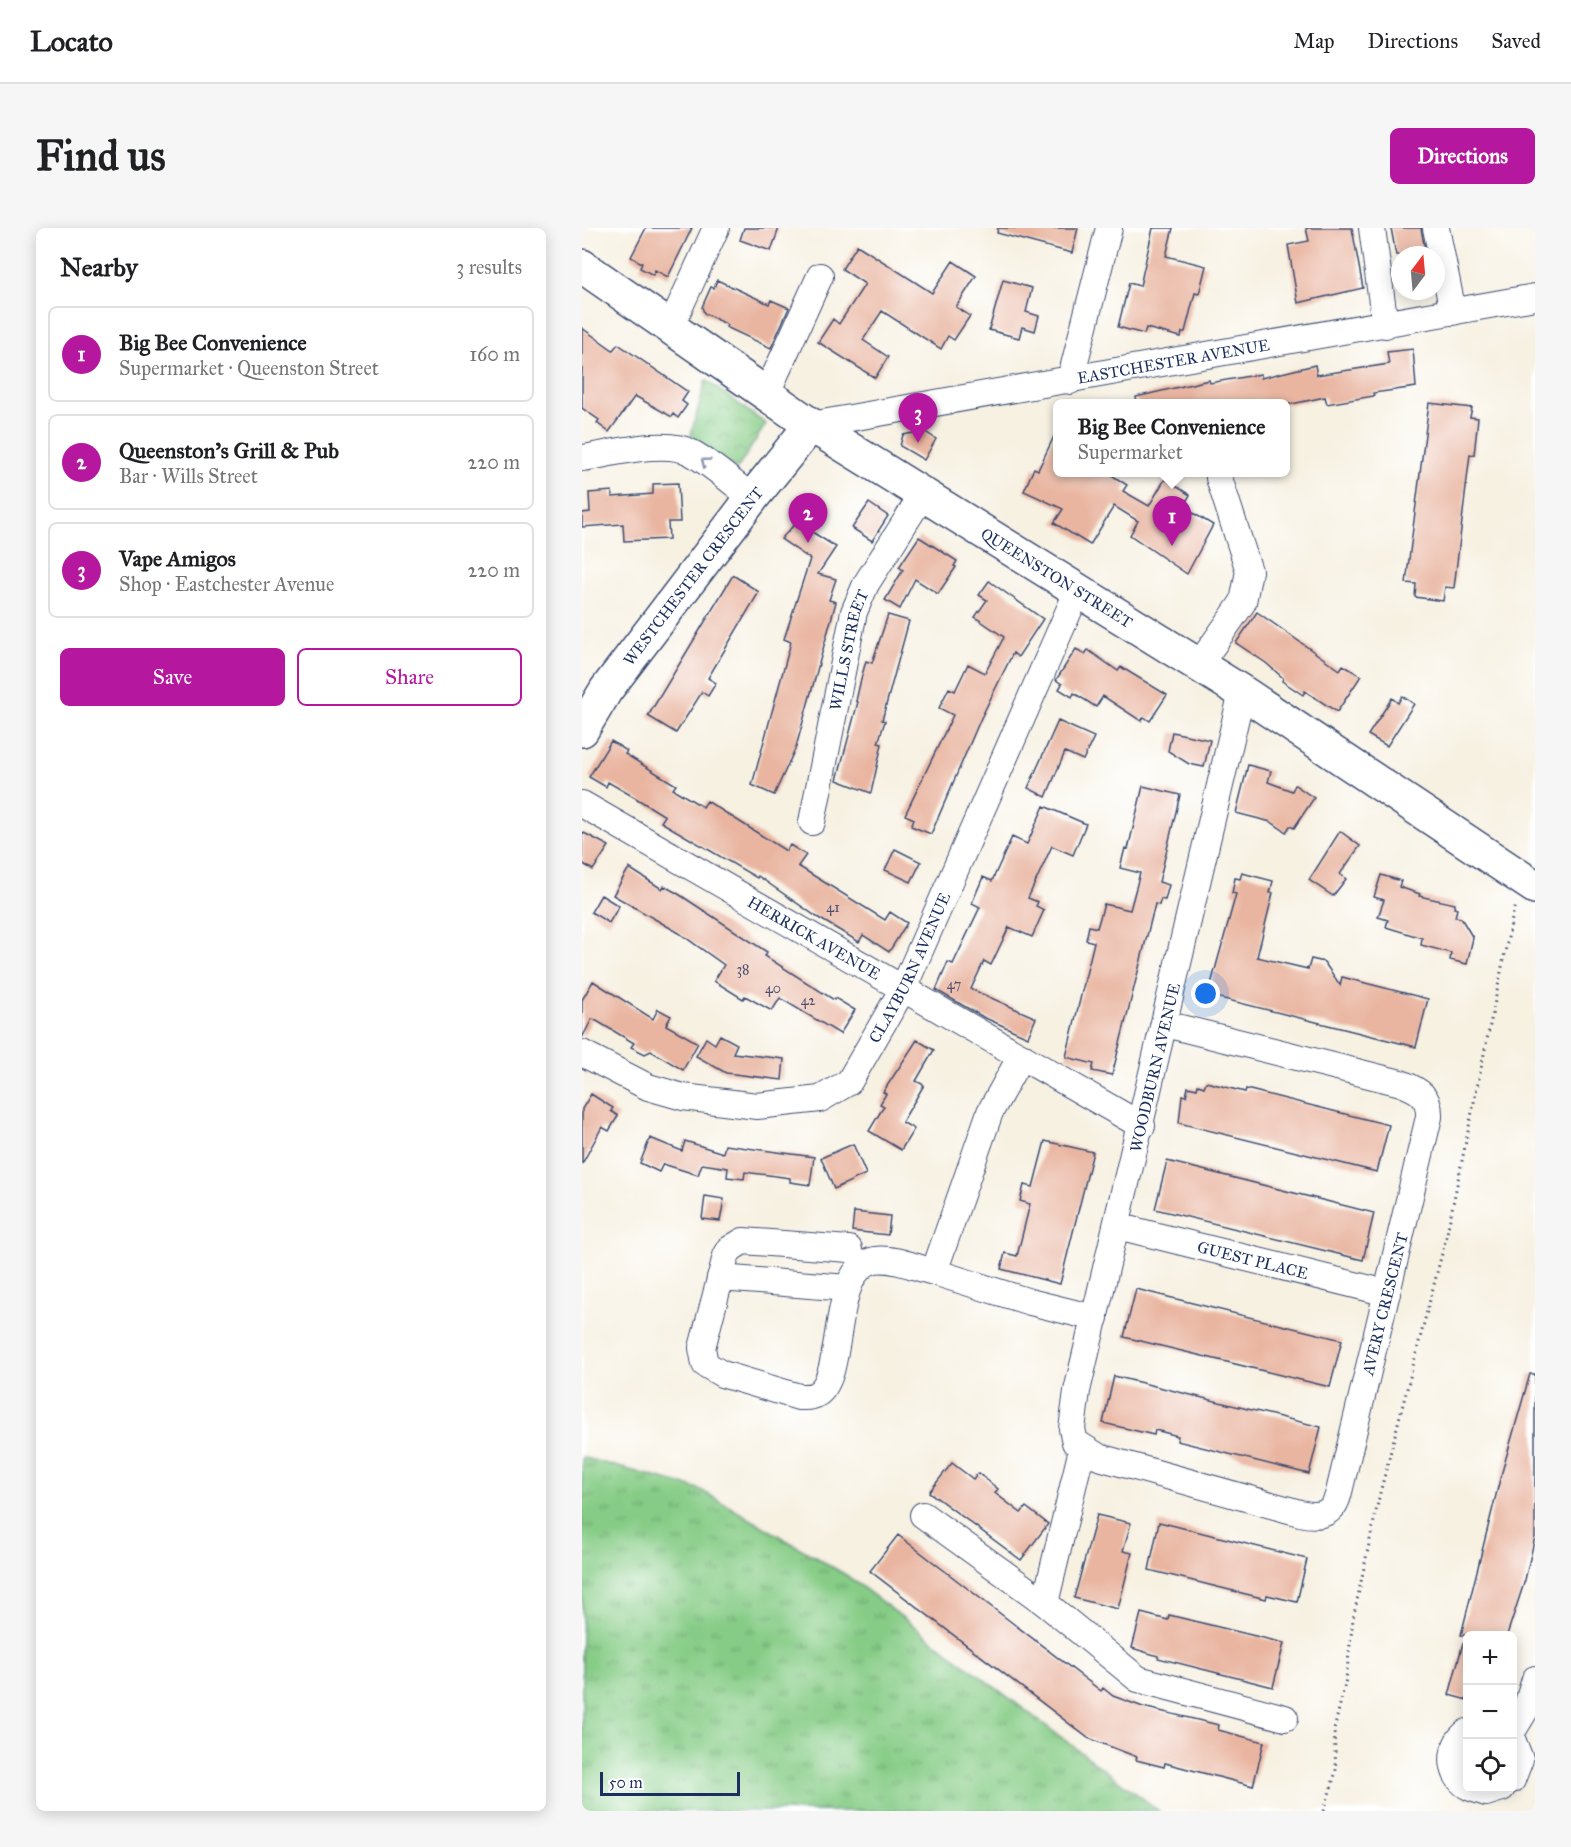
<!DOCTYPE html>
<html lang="en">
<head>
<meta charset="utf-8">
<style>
	body { margin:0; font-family:"IM FELL Great Primer",serif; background:#f6f6f6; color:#202124 }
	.controls { position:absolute; right:18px; bottom:18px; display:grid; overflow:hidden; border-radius:9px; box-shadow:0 3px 15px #0003 }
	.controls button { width:54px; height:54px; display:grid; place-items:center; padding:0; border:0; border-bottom:2px solid #e0e0e0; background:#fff; color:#202124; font:30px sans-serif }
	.compass { position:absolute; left:809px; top:18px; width:54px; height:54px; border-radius:50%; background:#fff; box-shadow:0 3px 15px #0003; rotate:16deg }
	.scale { position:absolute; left:18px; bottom:15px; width:140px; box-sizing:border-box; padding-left:6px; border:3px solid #1b2f5e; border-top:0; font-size:16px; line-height:21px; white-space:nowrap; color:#1b2f5e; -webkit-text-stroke:4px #fff; paint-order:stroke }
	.you { position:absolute; left:624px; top:766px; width:21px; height:21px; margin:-15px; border:4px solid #fff; border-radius:50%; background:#1a73e8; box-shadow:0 0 0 9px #1a73e833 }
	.badge { display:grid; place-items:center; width:39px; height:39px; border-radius:50%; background:#b5179e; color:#fff; font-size:20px; font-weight:700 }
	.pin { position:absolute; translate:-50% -50px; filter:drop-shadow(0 2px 3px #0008) }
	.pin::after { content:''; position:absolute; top:32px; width:21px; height:18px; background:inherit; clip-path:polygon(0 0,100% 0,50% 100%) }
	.popup { position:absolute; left:471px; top:171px; width:237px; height:78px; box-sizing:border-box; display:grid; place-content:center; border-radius:9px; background:#fff; filter:drop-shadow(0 2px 4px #0005); font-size:20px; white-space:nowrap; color:#757577 }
	.popup b { font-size:22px; color:#202124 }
	.popup::after { content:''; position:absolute; left:50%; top:100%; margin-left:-12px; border:12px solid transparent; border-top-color:#fff }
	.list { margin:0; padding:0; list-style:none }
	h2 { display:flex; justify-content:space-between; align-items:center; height:78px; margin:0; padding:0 24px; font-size:26px }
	h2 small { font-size:20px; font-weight:400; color:#757577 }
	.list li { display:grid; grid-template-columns:39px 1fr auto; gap:18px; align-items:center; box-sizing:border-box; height:96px; margin:0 12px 12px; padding:0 12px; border:2px solid #e0e0e0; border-radius:9px }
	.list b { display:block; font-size:22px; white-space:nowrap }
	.list p { margin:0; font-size:20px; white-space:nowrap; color:#757577 }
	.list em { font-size:20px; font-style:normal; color:#757577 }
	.actions { display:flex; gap:12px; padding:18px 24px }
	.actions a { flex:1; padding:14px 0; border:2px solid #b5179e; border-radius:9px; text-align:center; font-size:21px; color:#b5179e }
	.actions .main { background:#b5179e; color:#fff }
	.icon { flex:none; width:33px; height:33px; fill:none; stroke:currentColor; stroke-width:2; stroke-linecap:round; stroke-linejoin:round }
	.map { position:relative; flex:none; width:953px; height:1583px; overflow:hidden; border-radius:9px }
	header { display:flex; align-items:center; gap:36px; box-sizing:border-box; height:84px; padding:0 30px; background:#fff; border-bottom:2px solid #e0e0e0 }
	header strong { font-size:28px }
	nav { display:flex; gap:33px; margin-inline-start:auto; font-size:21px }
	.intro { display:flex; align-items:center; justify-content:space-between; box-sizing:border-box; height:144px; padding:0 36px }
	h1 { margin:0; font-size:42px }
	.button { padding:15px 27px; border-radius:9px; background:#b5179e; color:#fff; font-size:21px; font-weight:700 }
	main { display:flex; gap:36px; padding:0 36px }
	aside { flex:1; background:#fff; border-radius:9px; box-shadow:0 3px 15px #0003 }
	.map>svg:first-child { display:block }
	.grass { fill:url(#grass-tufts); stroke:#507e72; stroke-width:1.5 }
	.park { fill:url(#park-crowns); stroke:#507e72; stroke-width:1.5 }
	.building { fill:#e9b5a0 }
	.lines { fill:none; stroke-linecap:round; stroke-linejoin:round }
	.minor-casing { stroke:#3c4c72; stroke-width:28 }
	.major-casing { stroke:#3c4c72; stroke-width:36 }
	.path { stroke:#3c4c72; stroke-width:3; stroke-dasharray:1.5 4.5; stroke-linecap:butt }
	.minor { stroke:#fff; stroke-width:26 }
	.major { stroke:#fff; stroke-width:33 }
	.oneway { stroke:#8d97ae }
	.labels { text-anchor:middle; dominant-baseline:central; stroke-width:5; stroke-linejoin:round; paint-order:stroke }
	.number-label { font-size:14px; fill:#4e506e }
	.street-label { font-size:16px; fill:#1b2f5e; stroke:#fff }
</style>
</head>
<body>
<header>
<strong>Locato</strong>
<nav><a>Map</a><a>Directions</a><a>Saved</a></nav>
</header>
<div class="intro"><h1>Find us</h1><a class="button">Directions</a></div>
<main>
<aside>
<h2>Nearby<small>3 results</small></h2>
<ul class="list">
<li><span class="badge">1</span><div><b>Big Bee Convenience</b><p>Supermarket · Queenston Street</p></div><em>160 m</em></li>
<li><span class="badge">2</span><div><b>Queenston's Grill &amp; Pub</b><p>Bar · Wills Street</p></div><em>220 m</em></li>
<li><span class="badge">3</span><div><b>Vape Amigos</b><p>Shop · Eastchester Avenue</p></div><em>220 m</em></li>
</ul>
<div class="actions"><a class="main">Save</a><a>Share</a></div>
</aside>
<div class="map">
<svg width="953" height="1583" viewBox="0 0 953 1583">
	<defs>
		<pattern id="grass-tufts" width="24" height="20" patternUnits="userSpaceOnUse" patternTransform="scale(1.5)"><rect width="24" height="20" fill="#86cc86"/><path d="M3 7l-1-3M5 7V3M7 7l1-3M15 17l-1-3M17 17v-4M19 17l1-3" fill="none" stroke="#6da671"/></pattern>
		<pattern id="park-crowns" width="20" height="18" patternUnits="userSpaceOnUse" patternTransform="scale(1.5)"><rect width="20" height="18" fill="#86cc86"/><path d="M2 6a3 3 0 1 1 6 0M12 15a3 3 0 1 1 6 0" fill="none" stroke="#6da671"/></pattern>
	</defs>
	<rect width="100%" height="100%" fill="#fff"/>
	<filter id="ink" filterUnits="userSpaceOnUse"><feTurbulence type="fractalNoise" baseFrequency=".0167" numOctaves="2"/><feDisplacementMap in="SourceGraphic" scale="12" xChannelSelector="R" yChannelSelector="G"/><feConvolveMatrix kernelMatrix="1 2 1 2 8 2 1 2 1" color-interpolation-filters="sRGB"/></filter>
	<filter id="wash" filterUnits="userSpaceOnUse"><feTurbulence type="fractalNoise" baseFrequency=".008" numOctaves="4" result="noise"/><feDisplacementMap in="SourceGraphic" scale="24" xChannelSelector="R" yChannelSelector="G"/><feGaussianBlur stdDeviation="1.35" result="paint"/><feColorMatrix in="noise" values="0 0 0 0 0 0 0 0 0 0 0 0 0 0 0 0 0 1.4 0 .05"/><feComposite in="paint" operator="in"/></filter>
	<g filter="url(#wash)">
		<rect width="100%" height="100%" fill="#f7f1e2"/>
		<path class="grass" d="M0,1229L117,1261L264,1347L577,1583H0Z"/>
		<path class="park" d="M124,152L184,196L155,241L108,210Z"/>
		<g id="blocks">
			<path class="building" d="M64,0H110L86,49L73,42L71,47L58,40L60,35L49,29Z
				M162,0H197L189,23L158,12Z
				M416,0H496L490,25L415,5Z
				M571,0H591L584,28L624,38L617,66L613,65L603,104H600L599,109L564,100L562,106L536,99L547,55L558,58Z
				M724,0H770L781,60L716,75L706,17L727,13Z
				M809,0H839L844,27H814Z
				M275,17L350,65L371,33L394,48L374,79L388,88L372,112L366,108L359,121L300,83L281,112L306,129L293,150L236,114L251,91L257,96L283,56L260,41Z
				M135,52L187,76L189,72L207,80L189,120L144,99L146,97L122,85L120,79L129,59L132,60Z
				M421,52L450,60L444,84L457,88L453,103L440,99L437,110L407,102Z
				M0,100L31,122L36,116L106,164L100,173L105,177L96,190L91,186L90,189L53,168L27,204L15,195L17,192L0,180Z
				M831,121L834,159L791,165L792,168L745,176L743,169L710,176H555L554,169L627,152L628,155L679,146V150L733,137L735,147L807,136L805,124Z
				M847,175L890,180L888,189L896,190L892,227L888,226L872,360L863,359L861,373L833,369L834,356L824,355Z
				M476,200V244H525L545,257L541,263L567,278L583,251L608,267L601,279L631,297L605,346L548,307L556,293L532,278L508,317L472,295L481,281L442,263L452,240L456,242Z
				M342,203L354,211L342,232L318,218L321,207Z
				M96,255L98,294H86L87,311L42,313L41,296L0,299V285L8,284L7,265L30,263V269L71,266V256Z
				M287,275L306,288L290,313L270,300Z
				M219,297L254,319L236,346L254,351L247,372L254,374L214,519L192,567L170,557L209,414L202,411L228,331L199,311L211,298Z
				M337,309L375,333L372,338L374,339L356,366L333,351L318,381L303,372L321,342L317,339Z
				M151,347L177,364L126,450L134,455L126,468L120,464L94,505L66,488Z
				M407,353L461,391L436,429L431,425L399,490L349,606L329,598L332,591L323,587L371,487L357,480L367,460L373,463L386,436L403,445L422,409L393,389L405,372L397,367Z
				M675,384L758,442L761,437L779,448L755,484L723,463L721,467L700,453L701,450L684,435L654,415Z
				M306,387L327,393L300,492L303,493L296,515L300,516L289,565L255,552L276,474L274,473L279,451L284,433L290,435Z
				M494,421L503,426L506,422L536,443L539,439L585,467L568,493L562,489L559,493L521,468L514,479L492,465L490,469L477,461L480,456L474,452Z
				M820,468L832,476L805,518L786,507L810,470L816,475Z
				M476,493L512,509L501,532L483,524L464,569L446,560Z
				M590,504L628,512L622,539L607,536L586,523Z
				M29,513L45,523L43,526L94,557L91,561L121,579L125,573L204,623L208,617L224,627L216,638L303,692L308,684L325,695L307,724L281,707L277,714L235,689L176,648L175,650L79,594L83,588L52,569L26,554L24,559L7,549Z
				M666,537L689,543L686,554L710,563L713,557L732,570L712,600L708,598L704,604L689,594L654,585Z
				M561,558L598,567L577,654L587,657L583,672L579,671L577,677L573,676L530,847L510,843L512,836L484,829L512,714L504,712L507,698L515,700L522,676L548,682L558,645L538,640L543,620L546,621Z
				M462,578L504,596L491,627L470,618L446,670L456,674L454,678L462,682L450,709L427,699L409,737L402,733L389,761L454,790L446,809L401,789L354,762L366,734L371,736L398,679L390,675L401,649L410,653L430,609L445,616Z
				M758,603L778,618L758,646L764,651L751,668L727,652Z
				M0,604L27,618L11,642L0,635Z
				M313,621L339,634L329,654L303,642Z
				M47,640L80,661L82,658L95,665L185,724L183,728L252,772L253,770L273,782L258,806L198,770L190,783L163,768L161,771L132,753L142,737L97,705L31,667Z
				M660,645L691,653L688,665H691L675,729L726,741L729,731L742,734L758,757L760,749L846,771L834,819L626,767L654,666L650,665L653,650L658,651Z
				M799,647L819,653L817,659L838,666L837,668L873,676L872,680L875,681L873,689L879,690L891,710L885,736L868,732L869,725L839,717L840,710L804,699L806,692L796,689L802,672L792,669Z
				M19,667L37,678L27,695L9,684Z
				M11,753L71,791L76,781L89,788L84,797L116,815L101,842L69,823L63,826L49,819L52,815L13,792L10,791L0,810V772Z
				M138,807L155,816L151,825L202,831L200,852L144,845L114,828L124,810L133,816Z
				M335,812L352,822L334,853L342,857L320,894L332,901L319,922L287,903L302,878L298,876L304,866L301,864Z
				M624,854L663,864L664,861L807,897L795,944L597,895L600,867L604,868L606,859L615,861L616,857L622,859Z
				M9,866L31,880L29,883L36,888L27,903L20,899L0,936V881Z
				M68,910L100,923L103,913L141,925L143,917L232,929L228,957L208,954V950L163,944L162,951L145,949L146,940L120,936L116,947L81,936L77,944L58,935Z
				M463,913L511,924L478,1056L419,1041L423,1025L435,1028L448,976L438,973L442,957L451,959Z
				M271,916L284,946L252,961L239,930Z
				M585,933L792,985L781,1032L573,981Z
				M123,968L142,971L138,993L120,991Z
				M272,984L308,988L306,1007L270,1003Z
				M554,1061L760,1112L748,1159L542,1109Z
				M948,1146H953V1309L943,1352L925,1407H879L918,1251Z
				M532,1148L739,1199L727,1246L595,1213L596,1208L573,1202L572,1207L521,1195Z
				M370,1235L391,1251L396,1245L416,1261L413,1265L439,1285L444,1279L466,1296L439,1332L347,1264Z
				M515,1287L549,1295L541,1323L550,1325L536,1381L492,1370Z
				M577,1294L725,1331L715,1374L685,1367L684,1371L567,1342Z
				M316,1307L519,1463L521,1460L531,1468L561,1479L637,1497L636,1502L682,1514L671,1558L583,1535L582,1539L554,1532L555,1529L506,1510L288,1343Z
				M559,1385L586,1392L587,1387L702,1415L691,1459L576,1430V1428L550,1420Z
				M881,1415L885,1416V1472L867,1467Z"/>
		</g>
	</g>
	<g filter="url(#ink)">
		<use href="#blocks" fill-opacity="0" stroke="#3c4c72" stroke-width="1.5"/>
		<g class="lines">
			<g class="minor-casing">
				<g id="minor">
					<path d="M790,0L803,97"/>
					<path d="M854,0L871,84"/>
					<path d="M89,98L134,0"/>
					<path d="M488,153L527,0"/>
					<path d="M185,165L238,48"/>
					<path id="s1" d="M229,197L953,69"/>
					<path d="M0,230C29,226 84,210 110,225C131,237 151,255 170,270"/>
					<path d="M617,437L661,374L667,343L637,250"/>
					<path id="s2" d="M0,576L560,898"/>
					<path id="s3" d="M230,594L272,384L284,356L341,266"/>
					<path id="s4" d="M583,796L819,855C837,862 848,868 847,889L757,1264C752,1286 739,1290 718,1285L517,1229L493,1214L490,1201L495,1163C552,930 606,697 660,464"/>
					<path id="s5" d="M0,825L66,859L101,869L175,878L238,871L267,854L322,759L496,362"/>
					<path d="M439,828L408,884L352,1044L448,1074L513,1090"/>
					<path id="s6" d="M535,998L805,1065"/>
					<path d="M267,1021L161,1013L148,1021L144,1028L120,1120L123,1136L140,1146L217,1169C223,1169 229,1170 235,1166C265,1148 246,1041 293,1032C311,1029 335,1040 352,1044"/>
					<path d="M138,1050L266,1060"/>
					<path d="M500,1221L463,1375L556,1451L703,1490"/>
					<path d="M341,1287L463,1375"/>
					<path d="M885,1504C867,1517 866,1546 885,1558"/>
					<path d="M930,1504L944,1481L953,1451"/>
					<path d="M930,1511L938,1531L930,1552"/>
					<path d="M889,1560L904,1565L920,1560"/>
				</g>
			</g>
			<g class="major-casing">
				<g id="major">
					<path id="s7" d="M0,38L229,197L660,464L953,659"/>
					<path id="s8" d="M0,502L24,462L170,270L229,197"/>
				</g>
			</g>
			<path class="path" d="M742,1583L754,1543L752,1502L764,1451L771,1391L798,1265L864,1010L933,676"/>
			<use href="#minor" class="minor"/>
			<use href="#major" class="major"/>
		</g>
		<defs><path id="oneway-chevron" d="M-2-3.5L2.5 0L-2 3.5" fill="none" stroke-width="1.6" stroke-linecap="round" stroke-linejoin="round" transform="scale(1.5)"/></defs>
		<use class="oneway" href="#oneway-chevron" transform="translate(123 234) rotate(-143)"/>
	</g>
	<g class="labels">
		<g class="number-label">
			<text x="251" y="679">41</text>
			<text x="161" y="741">38</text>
			<text x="372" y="756">47</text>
			<text x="191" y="760">40</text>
			<text x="226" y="772">42</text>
		</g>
		<g class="street-label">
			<text stroke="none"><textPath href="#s1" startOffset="368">EASTCHESTER AVENUE</textPath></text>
			<text stroke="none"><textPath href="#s8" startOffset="190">WESTCHESTER CRESCENT</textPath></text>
			<text stroke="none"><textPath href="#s7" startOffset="568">QUEENSTON STREET</textPath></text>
			<text stroke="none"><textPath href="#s3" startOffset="176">WILLS STREET</textPath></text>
			<text stroke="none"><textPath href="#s2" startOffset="268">HERRICK AVENUE</textPath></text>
			<text stroke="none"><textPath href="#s5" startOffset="412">CLAYBURN AVENUE</textPath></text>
			<text stroke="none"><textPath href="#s4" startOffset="1350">WOODBURN AVENUE</textPath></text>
			<text stroke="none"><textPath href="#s6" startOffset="140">GUEST PLACE</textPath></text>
			<text transform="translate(803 1076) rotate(-76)">AVERY CRESCENT</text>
		</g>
	</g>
</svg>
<div class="controls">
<button>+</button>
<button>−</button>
<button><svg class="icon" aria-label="locate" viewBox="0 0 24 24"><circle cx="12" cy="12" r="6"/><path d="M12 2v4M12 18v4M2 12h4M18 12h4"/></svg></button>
</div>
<svg class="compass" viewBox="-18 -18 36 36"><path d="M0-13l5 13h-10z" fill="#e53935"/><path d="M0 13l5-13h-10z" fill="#757577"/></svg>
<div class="scale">50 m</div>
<div class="you"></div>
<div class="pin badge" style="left:590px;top:318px">1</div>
<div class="popup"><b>Big Bee Convenience</b>Supermarket</div>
<div class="pin badge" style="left:226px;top:315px">2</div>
<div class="pin badge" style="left:336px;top:215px">3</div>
</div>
</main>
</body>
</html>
